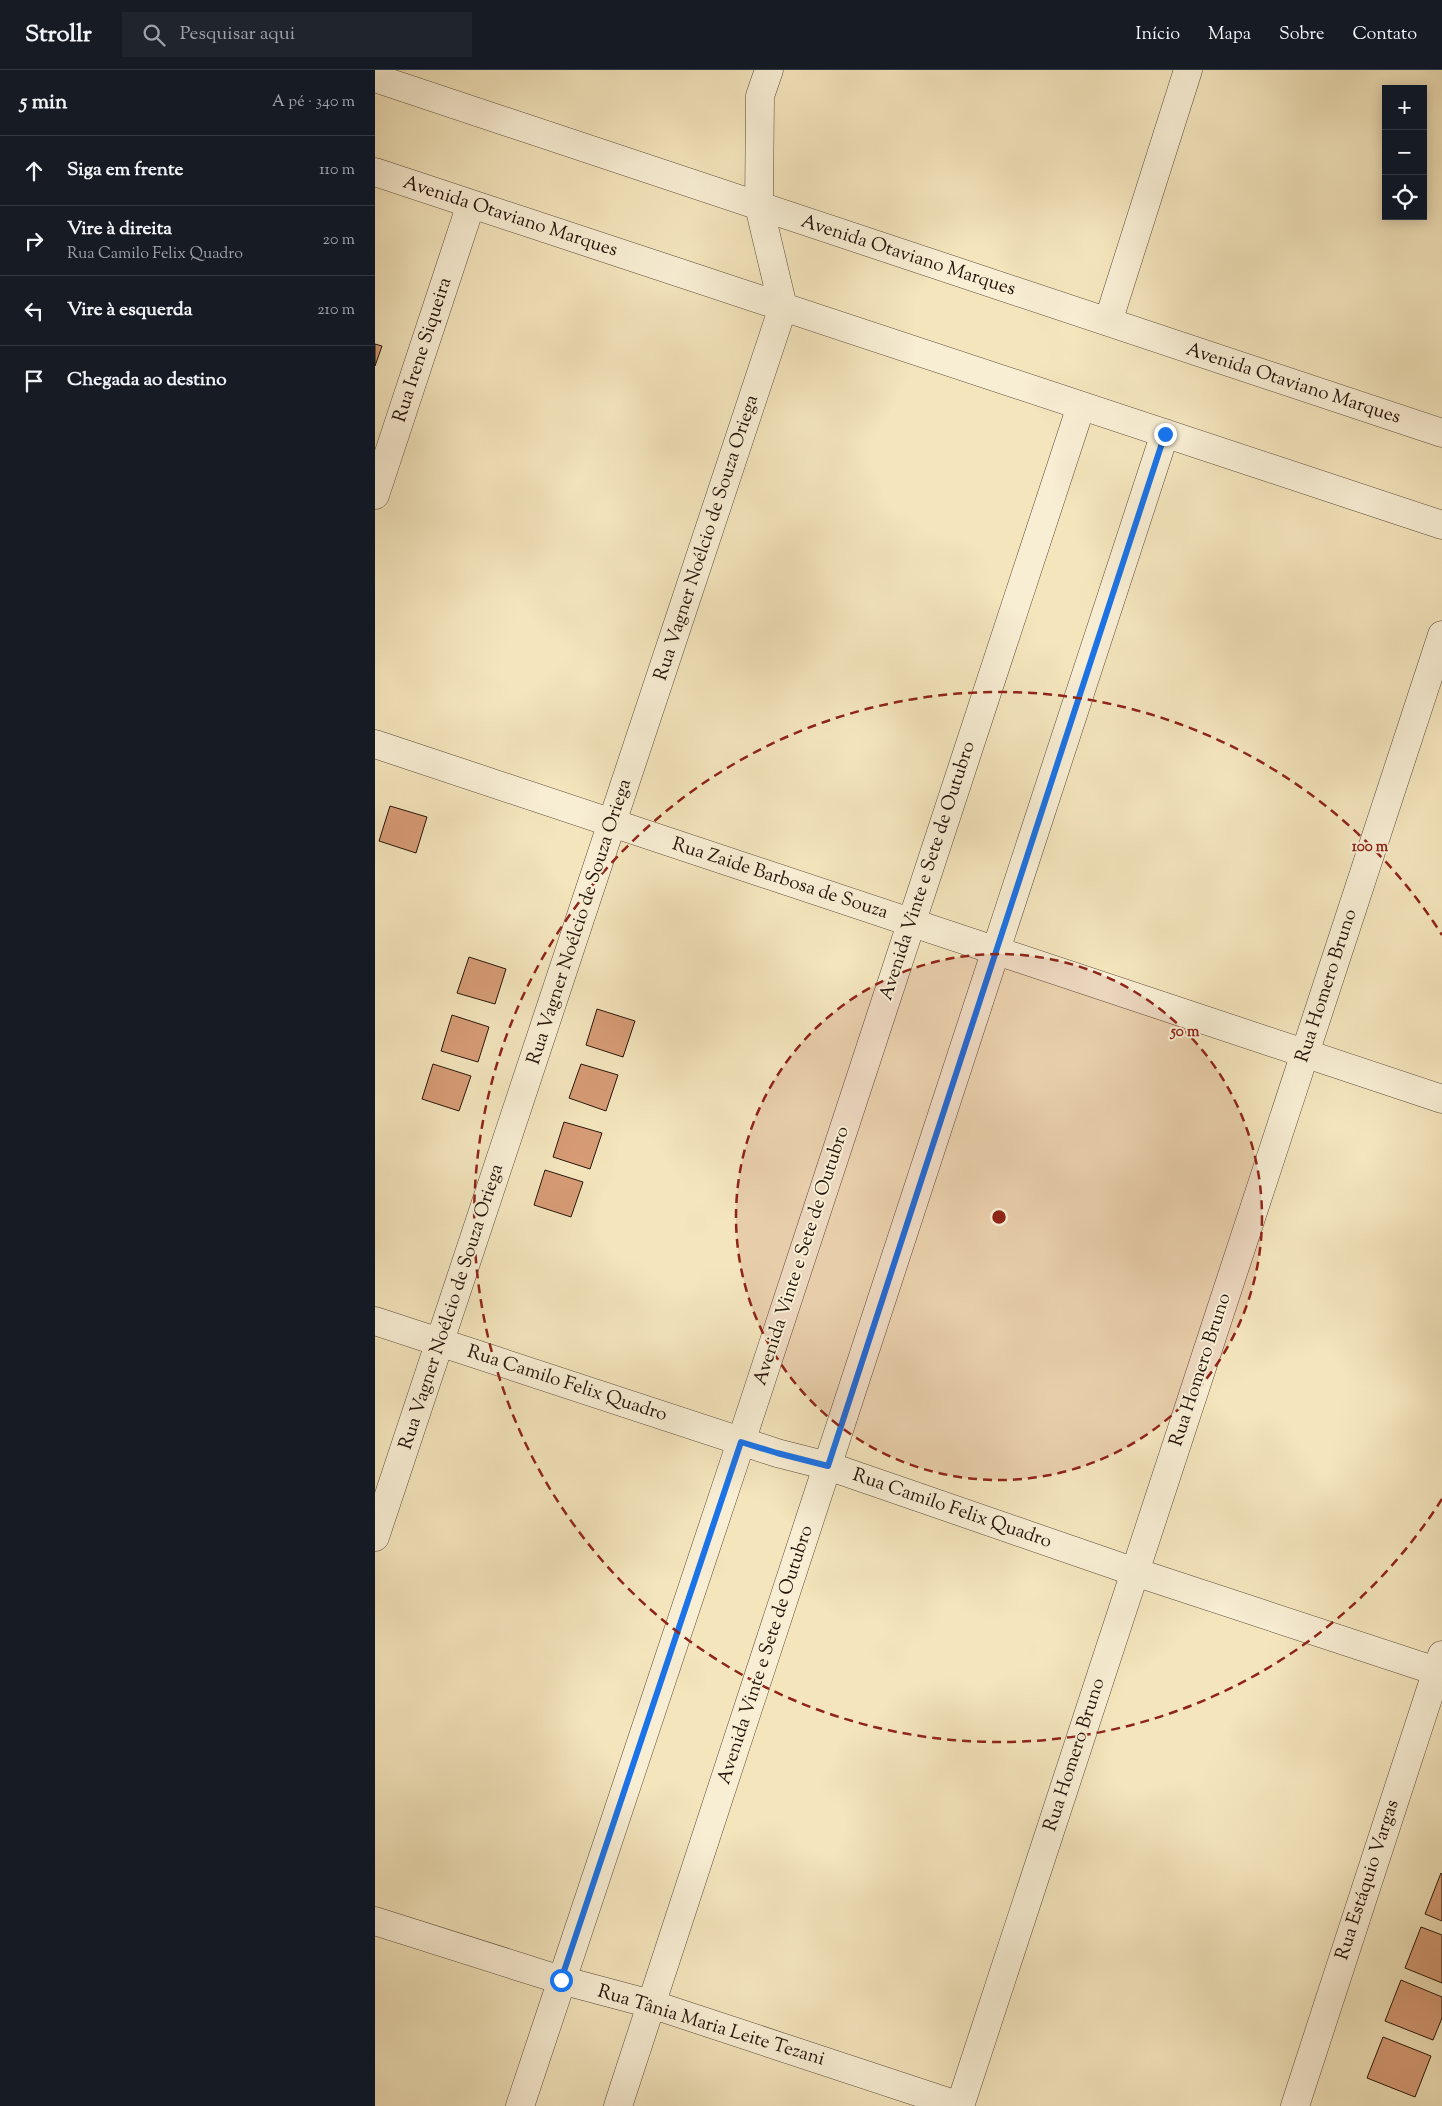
<!DOCTYPE html>
<html lang="pt">
<head>
<meta charset="utf-8">
<style>
	body { margin:0; font-family:"Sorts Mill Goudy",serif; background:#20242c; color:#f1f3f6 }
	.controls { position:absolute; right:15px; top:15px; display:grid; overflow:hidden; border-radius:0px; box-shadow:0 2px 12px #0003 }
	.controls button { width:45px; height:45px; display:grid; place-items:center; padding:0; border:0; border-bottom:1px solid #363941; background:#171b24; color:#f1f3f6; font:25px sans-serif }
	.stop { position:absolute; width:15px; height:15px; margin:-11px; border:4px solid #1a73e8; border-radius:50%; background:#fff }
	.stop.end { background:#1a73e8; border-color:#fff; box-shadow:0 1px 5px #0008 }
	.list { margin:0; padding:0; list-style:none }
	h2 { display:flex; justify-content:space-between; align-items:center; height:65px; margin:0; padding:0 20px; font-size:21px }
	h2 small { font-size:16px; font-weight:400; color:#9ea1a6 }
	.list li { display:grid; grid-template-columns:32px 1fr auto; gap:15px; align-items:center; box-sizing:border-box; height:70px; padding:0 20px; border-top:1px solid #363941 }
	.list b { display:block; font-size:19px; white-space:nowrap }
	.list p { margin:0; font-size:16px; white-space:nowrap; color:#9ea1a6 }
	.list em { font-size:16px; font-style:normal; color:#9ea1a6 }
	.icon { flex:none; width:28px; height:28px; fill:none; stroke:currentColor; stroke-width:2; stroke-linecap:round; stroke-linejoin:round }
	.map { position:relative; flex:none; width:1067px; height:2036px; overflow:hidden }
	header { display:flex; align-items:center; gap:30px; box-sizing:border-box; height:70px; padding:0 25px; background:#171b24; border-bottom:1px solid #363941 }
	header strong { font-size:24px }
	nav { display:flex; gap:28px; margin-inline-start:auto; font-size:18px }
	.search { width:350px; height:45px; background:#20242c; display:flex; align-items:center; gap:12px; box-sizing:border-box; padding:0 18px; border-radius:0px; color:#9ea1a6; font-size:19px }
	main { display:flex }
	aside { flex:1; background:#171b24 }
	.map>svg:first-child { display:block }
	.building { fill:#d79c76; stroke:#26140a }
	.lines { fill:none; stroke-linecap:round; stroke-linejoin:round }
	.minor-casing { stroke:#5a4837; stroke-width:29 }
	.minor { stroke:#f8eed4; stroke-width:28 }
	.route { stroke:#1a73e8; stroke-width:6 }
	.ring { fill:none; stroke:#8f2418; stroke-width:2.5; stroke-dasharray:9 6 }
	.labels { text-anchor:middle; dominant-baseline:central; stroke-width:4; stroke-linejoin:round; paint-order:stroke }
	.street-label { font-size:19px; fill:#26140a; stroke:#f8eed4 }
	.centre { fill:#8f2418; stroke:#f8eed4; stroke-width:2.5 }
	.ring-label { font-size:15px; text-anchor:middle; font-weight:bold; fill:#8f2418; stroke:#f8eed4; stroke-width:4; stroke-linejoin:round; paint-order:stroke }
</style>
</head>
<body>
<header>
<strong>Strollr</strong>
<div class="search"><svg class="icon" aria-label="search" viewBox="0 0 24 24"><circle cx="10" cy="10" r="6"/><path d="M15 15l6 6"/></svg>Pesquisar aqui</div>
<nav><a>Início</a><a>Mapa</a><a>Sobre</a><a>Contato</a></nav>
</header>
<main>
<aside>
<h2>5 min<small>A pé · 340 m</small></h2>
<ul class="list">
<li><svg class="icon" aria-label="ahead" viewBox="0 0 24 24"><path d="M12 20V5M6 11l6-6 6 6"/></svg><div><b>Siga em frente</b></div><em>110 m</em></li>
<li><svg class="icon" aria-label="right" viewBox="0 0 24 24"><path d="M7 20v-9h11M14 6l5 5-5 5"/></svg><div><b>Vire à direita</b><p>Rua Camilo Felix Quadro</p></div><em>20 m</em></li>
<li><svg class="icon" aria-label="left" viewBox="0 0 24 24"><path d="M17 20v-9H6M10 6l-5 5 5 5"/></svg><div><b>Vire à esquerda</b></div><em>210 m</em></li>
<li><svg class="icon" aria-label="arrive" viewBox="0 0 24 24"><path d="M6 21V4h12l-3 4 3 4H6"/></svg><div><b>Chegada ao destino</b></div></li>
</ul>
</aside>
<div class="map">
<svg width="1067" height="2036" viewBox="0 0 1067 2036">
	<rect width="100%" height="100%" fill="#f4e5bd"/>
	<filter id="stains"><feTurbulence type="fractalNoise" baseFrequency=".004" numOctaves="4"/><feColorMatrix values="0 0 0 0 .2 0 0 0 0 .09 0 0 0 0 .02 0 0 0 .5 -.17"/></filter>
	<radialGradient id="worn" r=".72"><stop offset=".6" stop-color="#630" stop-opacity="0"/><stop offset="1" stop-color="#630" stop-opacity=".3"/></radialGradient>
	<path class="building" d="M0,274L7,276L0,296Z
		M15,736L52,747L41,783L4,771Z
		M94,887L131,899L120,934L82,923Z
		M222,939L260,951L248,987L211,975Z
		M77,945L114,957L103,992L66,981Z
		M58,994L96,1006L84,1041L47,1029Z
		M206,994L243,1005L231,1041L194,1028Z
		M189,1052L227,1063L215,1099L178,1087Z
		M170,1100L208,1112L196,1147L159,1135Z
		M1066,1803L1067,1804V1851L1050,1844Z
		M1046,1857L1067,1865V1913L1030,1898Z
		M1026,1910L1067,1927V1948L1058,1970L1010,1951Z
		M1008,1967L1056,1986L1040,2027L992,2008Z"/>
	<g class="lines">
		<g class="minor-casing">
			<path id="minor" d="M0,8L1067,363
				M0,102L1067,455
				M733,252L813,0
				M0,425L96,134
				M0,674L1067,1029
				M0,1251L402,1383L453,1396L760,1502L1067,1603
				M0,1467L408,237L384,136L385,26L394,0
				M0,1851L186,1910L276,1934L585,2036
				M145,2036L366,1372L706,336
				M243,2036L790,363
				M585,2036L1067,565
				M920,2036L1067,1585"/>
		</g>
		<use href="#minor" class="minor"/>
	</g>
	<g class="lines">
		<path class="route" d="M186,1910L366,1372L402,1383L453,1396L790,364"/>
	</g>
	<circle cx="624" cy="1147" r="263" fill="#8f2418" fill-opacity=".12"/>
	<g class="ring">
		<circle cx="624" cy="1147" r="263"/>
		<path d="M1067 1429A525 525 0 1 1 1067 865"/>
	</g>
	<g class="labels">
		<g class="street-label">
			<text transform="translate(135 147) rotate(18)">Avenida Otaviano Marques</text>
			<text transform="translate(533 186) rotate(18)">Avenida Otaviano Marques</text>
			<text transform="translate(48 280) rotate(-72)">Rua Irene Siqueira</text>
			<text transform="translate(918 314) rotate(18)">Avenida Otaviano Marques</text>
			<text transform="translate(332 468) rotate(-72)">Rua Vagner Noélcio de Souza Oriega</text>
			<text transform="translate(553 801) rotate(-72)">Avenida Vinte e Sete de Outubro</text>
			<text transform="translate(405 809) rotate(18)">Rua Zaide Barbosa de Souza</text>
			<text transform="translate(205 852) rotate(-72)">Rua Vagner Noélcio de Souza Oriega</text>
			<text transform="translate(952 916) rotate(-72)">Rua Homero Bruno</text>
			<text transform="translate(427 1186) rotate(-72)">Avenida Vinte e Sete de Outubro</text>
			<text transform="translate(77 1237) rotate(-72)">Rua Vagner Noélcio de Souza Oriega</text>
			<text transform="translate(826 1300) rotate(-72)">Rua Homero Bruno</text>
			<text transform="translate(192 1314) rotate(18)">Rua Camilo Felix Quadro</text>
			<text transform="translate(577 1439) rotate(19)">Rua Camilo Felix Quadro</text>
			<text transform="translate(391 1585) rotate(-72)">Avenida Vinte e Sete de Outubro</text>
			<text transform="translate(700 1685) rotate(-72)">Rua Homero Bruno</text>
			<text transform="translate(993 1810) rotate(-72)">Rua Estáquio Vargas</text>
			<text transform="translate(336 1956) rotate(17)">Rua Tânia Maria Leite Tezani</text>
		</g>
	</g>
	<circle cx="624" cy="1147" r="8" class="centre"/>
	<g class="ring-label">
		<text x="995" y="781">100 m</text>
		<text x="810" y="966">50 m</text>
	</g>
	<rect width="100%" height="100%" filter="url(#stains)"/>
	<rect width="100%" height="100%" fill="url(#worn)"/>
</svg>
<div class="controls">
<button>+</button>
<button>−</button>
<button><svg class="icon" aria-label="locate" viewBox="0 0 24 24"><circle cx="12" cy="12" r="6"/><path d="M12 2v4M12 18v4M2 12h4M18 12h4"/></svg></button>
</div>
<div class="stop" style="left:186px;top:1910px"></div>
<div class="stop end" style="left:790px;top:364px"></div>
</div>
</main>
</body>
</html>
